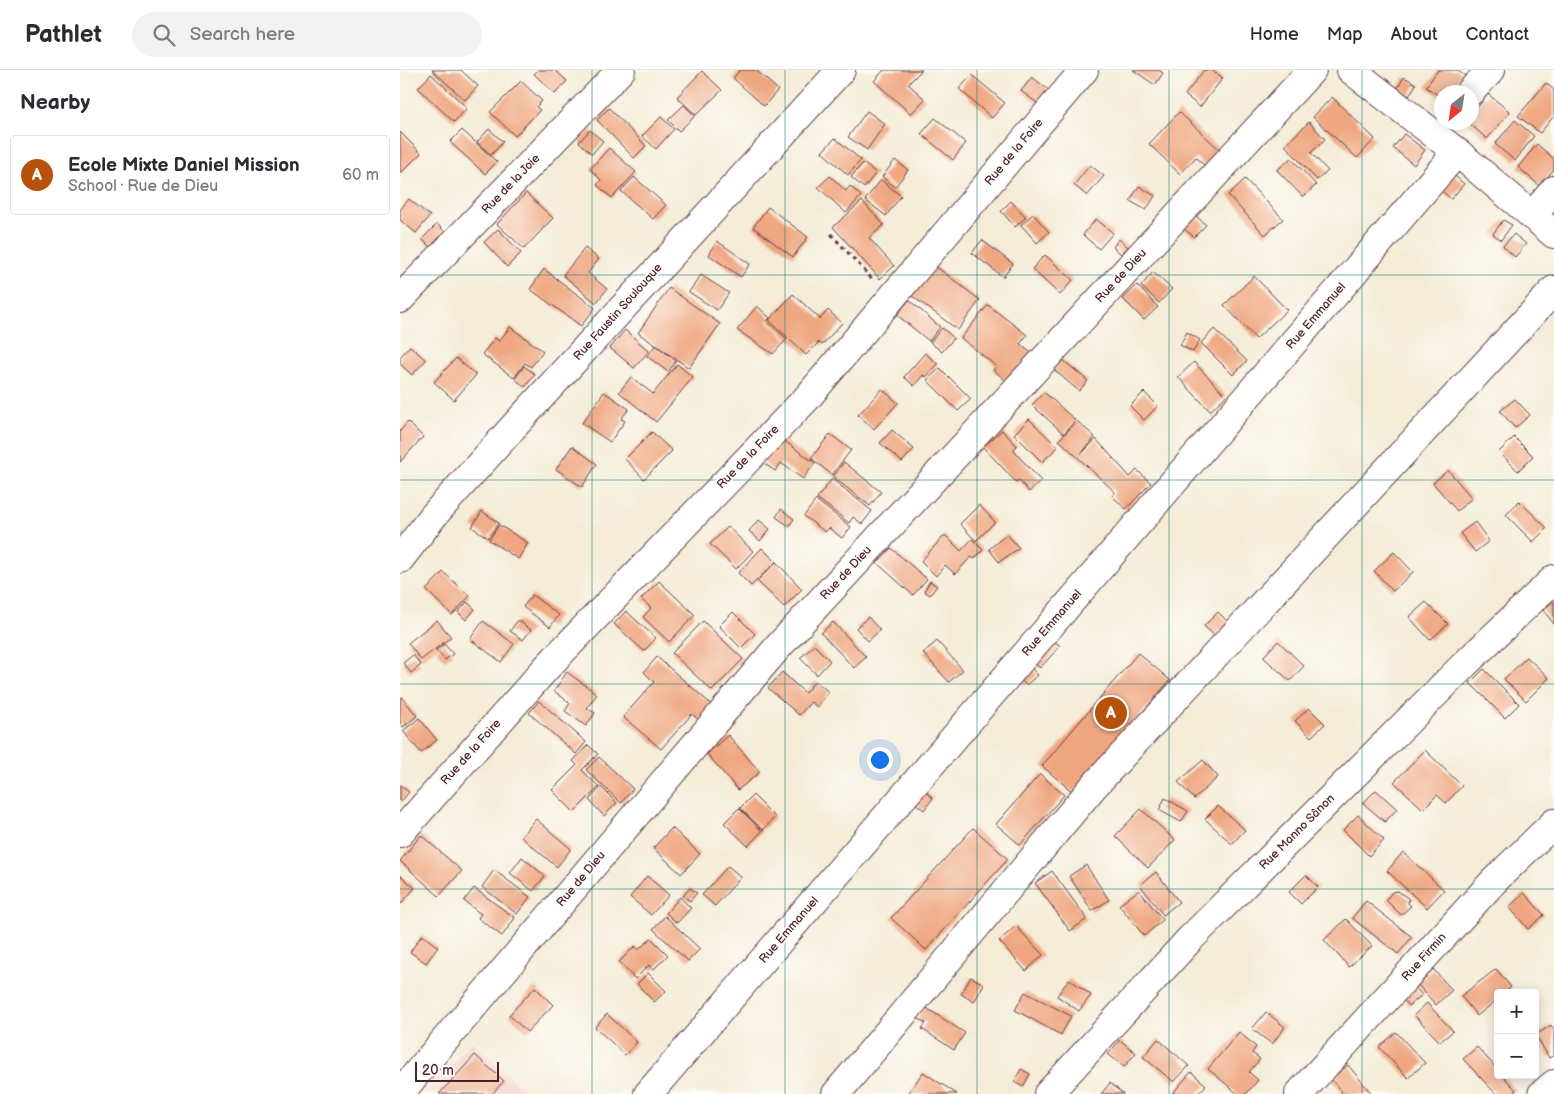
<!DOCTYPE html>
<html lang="en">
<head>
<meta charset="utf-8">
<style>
	body { margin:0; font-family:"Balsamiq Sans",sans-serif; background:#f2f2f3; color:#2b2b33 }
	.controls { position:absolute; right:15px; bottom:15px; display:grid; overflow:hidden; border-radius:5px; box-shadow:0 2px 12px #0003 }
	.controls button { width:45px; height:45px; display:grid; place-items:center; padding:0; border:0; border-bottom:1px solid #e1e1e2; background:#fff; color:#2b2b33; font:25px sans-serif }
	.compass { position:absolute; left:1034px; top:15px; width:45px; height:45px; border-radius:50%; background:#fff; box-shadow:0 2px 12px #0003; rotate:210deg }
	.scale { position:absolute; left:15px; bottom:12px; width:84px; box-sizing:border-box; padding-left:5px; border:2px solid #4a1f2b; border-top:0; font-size:14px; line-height:18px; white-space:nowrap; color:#4a1f2b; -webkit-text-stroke:4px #fdfcf7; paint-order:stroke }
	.you { position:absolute; left:479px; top:689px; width:18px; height:18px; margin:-12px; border:4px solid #fff; border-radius:50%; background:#1a73e8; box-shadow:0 0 0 8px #1a73e833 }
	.badge { display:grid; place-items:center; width:32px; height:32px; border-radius:50%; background:#b45309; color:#fff; font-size:16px; font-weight:700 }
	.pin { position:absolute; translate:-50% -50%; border:2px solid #fff; box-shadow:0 1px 5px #0006 }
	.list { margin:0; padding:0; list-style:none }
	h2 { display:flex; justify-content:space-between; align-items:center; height:65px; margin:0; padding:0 20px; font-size:21px }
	h2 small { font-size:16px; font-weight:400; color:#7c7c81 }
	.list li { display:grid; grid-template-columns:32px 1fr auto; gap:15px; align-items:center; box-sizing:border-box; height:80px; margin:0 10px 10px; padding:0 10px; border:1px solid #e1e1e2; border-radius:5px }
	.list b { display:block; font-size:19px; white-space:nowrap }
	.list p { margin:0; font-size:16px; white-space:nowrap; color:#7c7c81 }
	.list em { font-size:16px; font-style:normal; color:#7c7c81 }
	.icon { flex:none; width:28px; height:28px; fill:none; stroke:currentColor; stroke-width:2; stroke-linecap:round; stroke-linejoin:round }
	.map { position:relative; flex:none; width:1154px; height:1024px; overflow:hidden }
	header { display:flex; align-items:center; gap:30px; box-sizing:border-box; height:70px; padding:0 25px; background:#fff; border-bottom:1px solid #e1e1e2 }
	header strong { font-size:24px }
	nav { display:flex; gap:28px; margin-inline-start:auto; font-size:18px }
	.search { width:350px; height:45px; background:#f2f2f3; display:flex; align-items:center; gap:12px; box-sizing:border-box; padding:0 18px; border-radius:28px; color:#7c7c81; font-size:19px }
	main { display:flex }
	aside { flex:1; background:#fff }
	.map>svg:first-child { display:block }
	.built { fill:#f7d0c9 }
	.building { fill:#efa781 }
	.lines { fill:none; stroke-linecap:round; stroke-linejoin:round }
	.minor-casing { stroke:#643e45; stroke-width:30 }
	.path { stroke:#643e45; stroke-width:3; stroke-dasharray:4 4; stroke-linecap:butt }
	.minor { stroke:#fff; stroke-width:28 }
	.grid { fill:none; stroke:#0f766e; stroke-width:1; stroke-opacity:0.55 }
	.labels { text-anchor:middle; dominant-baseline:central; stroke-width:4; stroke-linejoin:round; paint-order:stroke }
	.street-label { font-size:12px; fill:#4a1f2b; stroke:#fdfcf7 }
</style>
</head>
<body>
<header>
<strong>Pathlet</strong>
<div class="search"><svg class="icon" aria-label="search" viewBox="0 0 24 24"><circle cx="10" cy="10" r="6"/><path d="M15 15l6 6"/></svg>Search here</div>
<nav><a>Home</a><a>Map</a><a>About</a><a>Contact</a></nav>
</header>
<main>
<aside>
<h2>Nearby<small></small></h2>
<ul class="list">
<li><span class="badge">A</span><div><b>Ecole Mixte Daniel Mission</b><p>School · Rue de Dieu</p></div><em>60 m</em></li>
</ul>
</aside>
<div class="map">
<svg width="1154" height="1024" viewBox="0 0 1154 1024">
	<rect width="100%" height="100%" fill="#fdfcf7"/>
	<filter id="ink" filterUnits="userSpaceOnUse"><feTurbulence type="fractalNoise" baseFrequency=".02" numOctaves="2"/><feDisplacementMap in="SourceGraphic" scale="10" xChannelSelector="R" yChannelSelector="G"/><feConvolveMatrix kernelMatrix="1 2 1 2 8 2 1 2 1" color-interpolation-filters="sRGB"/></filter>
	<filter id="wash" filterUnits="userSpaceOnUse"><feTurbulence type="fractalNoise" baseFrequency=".0096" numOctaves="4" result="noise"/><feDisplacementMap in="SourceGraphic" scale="20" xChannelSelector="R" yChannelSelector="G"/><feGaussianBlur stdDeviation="1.12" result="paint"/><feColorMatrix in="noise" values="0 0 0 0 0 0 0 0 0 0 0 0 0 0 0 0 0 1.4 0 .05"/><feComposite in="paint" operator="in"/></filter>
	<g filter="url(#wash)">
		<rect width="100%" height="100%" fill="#f4ecd7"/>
		<path class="built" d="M72,972L127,1024H24Z"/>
		<g id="blocks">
			<path class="building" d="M32,0H61L78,16L65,30Z
				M138,0H155L167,11L155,24L134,4Z
				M340,0H356L378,20L364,36L333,8Z
				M484,0H522L508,14L525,29L511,44L474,11Z
				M733,0H759L763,3L755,15Z
				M804,0H812L823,8L800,37L785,25Z
				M1038,0H1057L1065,6L1053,22H1042V28L1026,17Z
				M302,1L322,20L296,45L277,27Z
				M31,4L67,38L54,52L18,18Z
				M572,5L605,33L592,48L559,19Z
				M632,7L650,21L640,35L621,21Z
				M1004,7L1016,14L1009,26L997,19Z
				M121,11L142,31L136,37L140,40L115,66L90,42Z
				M1146,13L1154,20V46L1140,63L1118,46Z
				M1088,24L1110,42L1087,69L1068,52H1072V44Z
				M932,27L975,69L957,88L913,47Z
				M284,35L295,46L279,61L268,50Z
				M209,38L246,76L234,88L197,50Z
				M467,41L485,54L467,80L448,67Z
				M779,42L820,80L805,96L796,87L780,104L749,74Z
				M261,47L274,59L256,79L242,66Z
				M535,48L566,73L553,90L521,64Z
				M1115,50L1134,66L1115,91L1095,74Z
				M909,52L925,69L911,83L928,101L917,110L885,75Z
				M89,59L103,72L91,85L77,72Z
				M62,60L97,92L85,104L50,72Z
				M190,60L203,71L192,84L179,72Z
				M0,62L21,83L0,104Z
				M1004,64L1025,80L1014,95L993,78Z
				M435,68L461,90L448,105L422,82Z
				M1137,74L1154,89V99L1140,116L1118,97Z
				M209,78L236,102L212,128L197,115L201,110L190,99Z
				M891,88L916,115L903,127L877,100Z
				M495,90L508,100L495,117L482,107Z
				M463,93L476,103L464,118L451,107Z
				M690,95L704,106L687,126L674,115Z
				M1047,99L1064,114L1051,129L1034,114Z
				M430,106L446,121L450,116L461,126L446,143L418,117Z
				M234,107L266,135L253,149L221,121Z
				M845,109L883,149L865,165L828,125Z
				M481,110L501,126L486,146L465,130Z
				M739,116L755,126L746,140L730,131Z
				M126,123L153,148L124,179L97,154Z
				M9,129L30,146L16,163L0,150V140Z
				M462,131L484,155L469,168L494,196L480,209L433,157Z
				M611,131L626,147L615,157L601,141Z
				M368,137L408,167L393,187L353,157Z
				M633,144L649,162L637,173L621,155Z
				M795,145L806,155L794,167L783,158Z
				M696,149L713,163L699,179L683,165Z
				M1103,150L1112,155L1101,170L1093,164Z
				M37,154L45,162L30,177L22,169Z
				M98,159L121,183L107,197L84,172Z
				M1114,164L1126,174L1115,187L1103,176Z
				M719,169L728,177L721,184L713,177Z
				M582,170L613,194L603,207L572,183Z
				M317,171L350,194L341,207L309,185Z
				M185,178L199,189L188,203L207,219L196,233L163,205Z
				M645,185L673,210L660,225L632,199Z
				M534,195L580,230L558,260L511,225Z
				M144,199L195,238L181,256L130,219Z
				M753,202L772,219L759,233L741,216Z
				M301,205L329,223L317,240L289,222Z
				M854,206L887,240L856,269L824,235Z
				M737,215L758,237L744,250L723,229Z
				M269,218L320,254L289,298L238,263Z
				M393,224L420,249L428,240L442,253L422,275L419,272L406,285L369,250Z
				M509,230L540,257L529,271L497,245Z
				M588,235L627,265L620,274L631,283L608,312L593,300L596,296L561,268Z
				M357,236L370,248L367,251L387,269L373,284L337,260Z
				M110,257L143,281L131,297L125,293L114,308L82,284L95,268L99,271Z
				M542,258L554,268L542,282L530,272Z
				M814,259L847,291L833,305L801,273Z
				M225,260L249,281L234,298L210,278Z
				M787,262L800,270L793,282L780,275Z
				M256,275L276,291L268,302L247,286Z
				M10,276L26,290L12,305L0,294V287Z
				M525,283L538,294L526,307L523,305L514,316L504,307Z
				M56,288L76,305L54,330L34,312Z
				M662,289L688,311L679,321L653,299Z
				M794,292L826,326L810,341L778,307Z
				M277,294L293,307L256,352L219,322L231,307L253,324Z
				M124,296L135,304L125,317L115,309Z
				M540,298L571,329L558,341L527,310Z
				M482,319L498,333L474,359L458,345Z
				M204,322L229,339L221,349L225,351L210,372L182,353Z
				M644,322L675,350L664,364L632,335Z
				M744,322L758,336L744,350L730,336Z
				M1115,329L1130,345L1115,358L1100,341Z
				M629,349L658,377L642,392L614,364Z
				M677,351L695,367L681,384L696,369L730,407L737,400L751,413L726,439L712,426L715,422L659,370Z
				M8,352L23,367L0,392V361Z
				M492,360L514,379L502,392L480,373Z
				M602,360L617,376L613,380L641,411L629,422L619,410L616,412L583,377Z
				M252,362L272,381L244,409L225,389Z
				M430,364L451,380L432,405L411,388Z
				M379,367L415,393L403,409L381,393L375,401L362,392Z
				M1114,367L1133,386L1118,401L1099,382Z
				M172,376L197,394L182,417L156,399Z
				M444,392L481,422L470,436L433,407Z
				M1048,400L1072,428L1057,441L1033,413Z
				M432,409L472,441L462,454L453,447L449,453L417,428Z
				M416,430L451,457L442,468L429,458L425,462L404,446Z
				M1119,431L1147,458L1133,472L1106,445Z
				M579,435L595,452L576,471L560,454Z
				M381,439L394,449L389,456L376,447Z
				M82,441L99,453L88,468L72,457Z
				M359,450L370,459L360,471L349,461Z
				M1075,452L1089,471L1075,482L1060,463Z
				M99,455L128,473L118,489L89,470Z
				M328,457L353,481L336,499L310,474Z
				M607,464L619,478L599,492L589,479Z
				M545,465L561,481L572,469L583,480L574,489L571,487L555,504L545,495L536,506L521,491Z
				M362,478L376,492L351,516L338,503Z
				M491,478L527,509L513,525L477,493Z
				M994,482L1013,502L993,521L974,501Z
				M376,492L402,519L384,537L357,511Z
				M43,502L70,526L52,545L26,520Z
				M259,511L295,545L269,572L243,547L251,538L241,529Z
				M530,511L537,516L530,525L524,521Z
				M132,525L159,545L150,557L123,537Z
				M1154,531V554L1143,540Z
				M67,532L75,539L66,550L58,542Z
				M1026,532L1048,554L1030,570L1009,547Z
				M226,541L256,568L244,581L214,554Z
				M333,542L355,564L341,578L319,556Z
				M818,542L830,554L816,567L804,556Z
				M468,547L480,560L468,571L456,558Z
				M37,550L51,567L21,590L8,573Z
				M118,550L131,560L123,570L110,561Z
				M83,551L114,574L101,592L70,569Z
				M303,551L343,589L312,621L272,583Z
				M433,552L466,587L454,598L421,563Z
				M647,564L660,576L640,598L627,587Z
				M537,571L563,600L549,612L523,583Z
				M878,571L904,596L890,611L863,587Z
				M44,574L53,584L45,590L36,580Z
				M414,575L430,591L417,605L400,588Z
				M738,583L770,610L674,723L642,696Z
				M13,585L21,595L11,603L3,593Z
				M257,587L312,635L299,650L292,644L261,679L223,647L254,612L244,602Z
				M1127,587L1149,608L1126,631L1104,609Z
				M628,595L638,605L626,615L617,606Z
				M1084,599L1119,634L1105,648L1070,613Z
				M167,602L197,624L187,638L195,643L186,656L165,641L170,633L154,621Z
				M382,602L405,623L415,611L429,622L417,637L411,632L399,645L368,618Z
				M2,627L17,646L3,657L0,653V629Z
				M139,631L186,672L176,684L129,643Z
				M909,638L925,654L911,667L895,651Z
				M19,648L37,670L21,683L3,661Z
				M328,665L360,702L338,720L307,684Z
				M188,675L198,684L182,700L199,717L174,742L152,720L177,695L173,691Z
				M1025,680L1062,716L1046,733L1037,725L1023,739L994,712Z
				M199,687L233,719L221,733L186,700Z
				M803,690L818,707L794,729L778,712Z
				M640,704L664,725L620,775L596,754Z
				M0,715L9,722L1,732L0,731Z
				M519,716L533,728L524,740L509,728Z
				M201,717L217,733L204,746L189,730Z
				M976,720L997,739L985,752L963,733Z
				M353,725L375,747L363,760L340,738Z
				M765,728L788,741L781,752L759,740Z
				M818,736L845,760L832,774L805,749Z
				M339,738L362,761L348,776L324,753Z
				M741,739L775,770L748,798L715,766Z
				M958,745L984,770L969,786L943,760Z
				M136,749L171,779L157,797L121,767Z
				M272,758L300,784L281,804L253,778Z
				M573,758L608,789L526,880L491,848Z
				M21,765L62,801L39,826L0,791Z
				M1003,782L1044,820L1027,838L987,801Z
				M122,787L145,806L133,821L110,803Z
				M686,795L709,830L692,841L669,806Z
				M328,796L341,807L315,836L302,825Z
				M94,800L130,827L117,844L82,817Z
				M652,801L687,849L670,861L635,813Z
				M756,802L779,832L763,845L740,815Z
				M0,805L15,818L1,834L0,833Z
				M906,805L918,817L901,834L889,822Z
				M247,806L269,825L251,845L230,827Z
				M74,818L115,848L102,866L78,848L81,844L64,831Z
				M290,818L297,823L290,831L283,826Z
				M739,820L763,850L744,866L719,835Z
				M998,821L1009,829L1008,833L1011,836L1001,845L986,830L992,822Z
				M1124,823L1144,845L1128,859L1109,837Z
				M280,827L291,838L277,853L266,843Z
				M966,831L1012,867L998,884L952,848Z
				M265,846L300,879L288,891L253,859Z
				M946,849L972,876L949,897L924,870Z
				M616,856L643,885L626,901L599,871Z
				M22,865L38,877L26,893L10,882Z
				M251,868L268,885L253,900L249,895L235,909L219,892L235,876L238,880Z
				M1033,899L1052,920L1036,935L1016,913Z
				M1096,899L1111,917L1105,923H1098V929L1077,946L1061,926Z
				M248,903L266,921L254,932L237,914Z
				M571,907L584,914L574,932L561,924Z
				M669,909L691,925L679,941L657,926Z
				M1010,912L1022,925L1009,936L998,923Z
				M135,917L153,935L127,962L109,945Z
				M625,922L671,946L661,965L615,940Z
				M1027,933L1053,961L1040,972L1014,945Z
				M525,937L565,963L554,980L522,959L526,953L517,948Z
				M866,942L885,957L872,974L852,959Z
				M207,944L237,972L225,985L195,957Z
				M1151,955L1154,960V985L1149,988L1136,965Z
				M839,962L856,977L852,983L860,989L849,1002L858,1010L846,1024H838L808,999Z
				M996,962L1025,993L1008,1008L979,977Z
				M758,969L789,996L774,1012L743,987Z
				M720,970L736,983L724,997L708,984Z
				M1077,977L1098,1000V1005H1102L1116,1020L1112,1024H1096L1063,989Z
				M75,985L104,1011L92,1024H39Z
				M948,995L972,1024H943L931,1009Z
				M621,999L630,1004L623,1017L614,1012Z
				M523,1002L557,1024H508Z
				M791,1002L806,1015L798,1024H772Z
				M710,1013L723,1024H701Z"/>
		</g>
	</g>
	<g filter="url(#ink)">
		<use href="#blocks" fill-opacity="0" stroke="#643e45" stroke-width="1"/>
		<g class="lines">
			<g class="minor-casing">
				<path id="minor" d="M951,0L1057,82L1154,164
					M1070,22L1091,0
					M1132,146L1154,120
					M0,229L221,0
					M0,489L34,445L116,354L441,0
					M0,763L148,596L407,328L684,0
					M0,1023L378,577L912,0
					M248,1024L1057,82
					M436,1024L693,717L1154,220
					M648,1024L790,869L1065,594L1154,509
					M899,1024L1094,811L1154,753
					M1142,1024L1154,1014"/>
			</g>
			<path class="path" d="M431,164L472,209"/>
			<use href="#minor" class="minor"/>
		</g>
	</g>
	<path class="grid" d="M192,0V1024M385,0V1024M577,0V1024M769,0V1024M962,0V1024M0,205H1154M0,410H1154M0,614H1154M0,819H1154"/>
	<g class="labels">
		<g class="street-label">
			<text transform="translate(614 82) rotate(-50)">Rue de la Foire</text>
			<text transform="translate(111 114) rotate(-46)">Rue de la Joie</text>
			<text transform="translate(721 206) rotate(-47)">Rue de Dieu</text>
			<text transform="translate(218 242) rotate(-48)">Rue Faustin Soulouque</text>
			<text transform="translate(916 246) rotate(-49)">Rue Emmanuel</text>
			<text transform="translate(348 387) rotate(-46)">Rue de la Foire</text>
			<text transform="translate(446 503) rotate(-47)">Rue de Dieu</text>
			<text transform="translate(652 553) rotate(-49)">Rue Emmanuel</text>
			<text transform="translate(71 682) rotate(-48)">Rue de la Foire</text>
			<text transform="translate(897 762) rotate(-45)">Rue Manno Sânon</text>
			<text transform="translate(181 809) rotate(-50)">Rue de Dieu</text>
			<text transform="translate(389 860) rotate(-49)">Rue Emmanuel</text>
			<text transform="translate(1024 887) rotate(-48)">Rue Firmin</text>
		</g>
	</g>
</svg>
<div class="controls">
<button>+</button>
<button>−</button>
</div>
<svg class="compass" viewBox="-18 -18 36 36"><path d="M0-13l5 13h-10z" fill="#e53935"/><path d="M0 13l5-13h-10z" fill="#7c7c81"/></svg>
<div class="scale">20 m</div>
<div class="you"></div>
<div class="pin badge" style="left:711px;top:643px">A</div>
</div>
</main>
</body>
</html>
